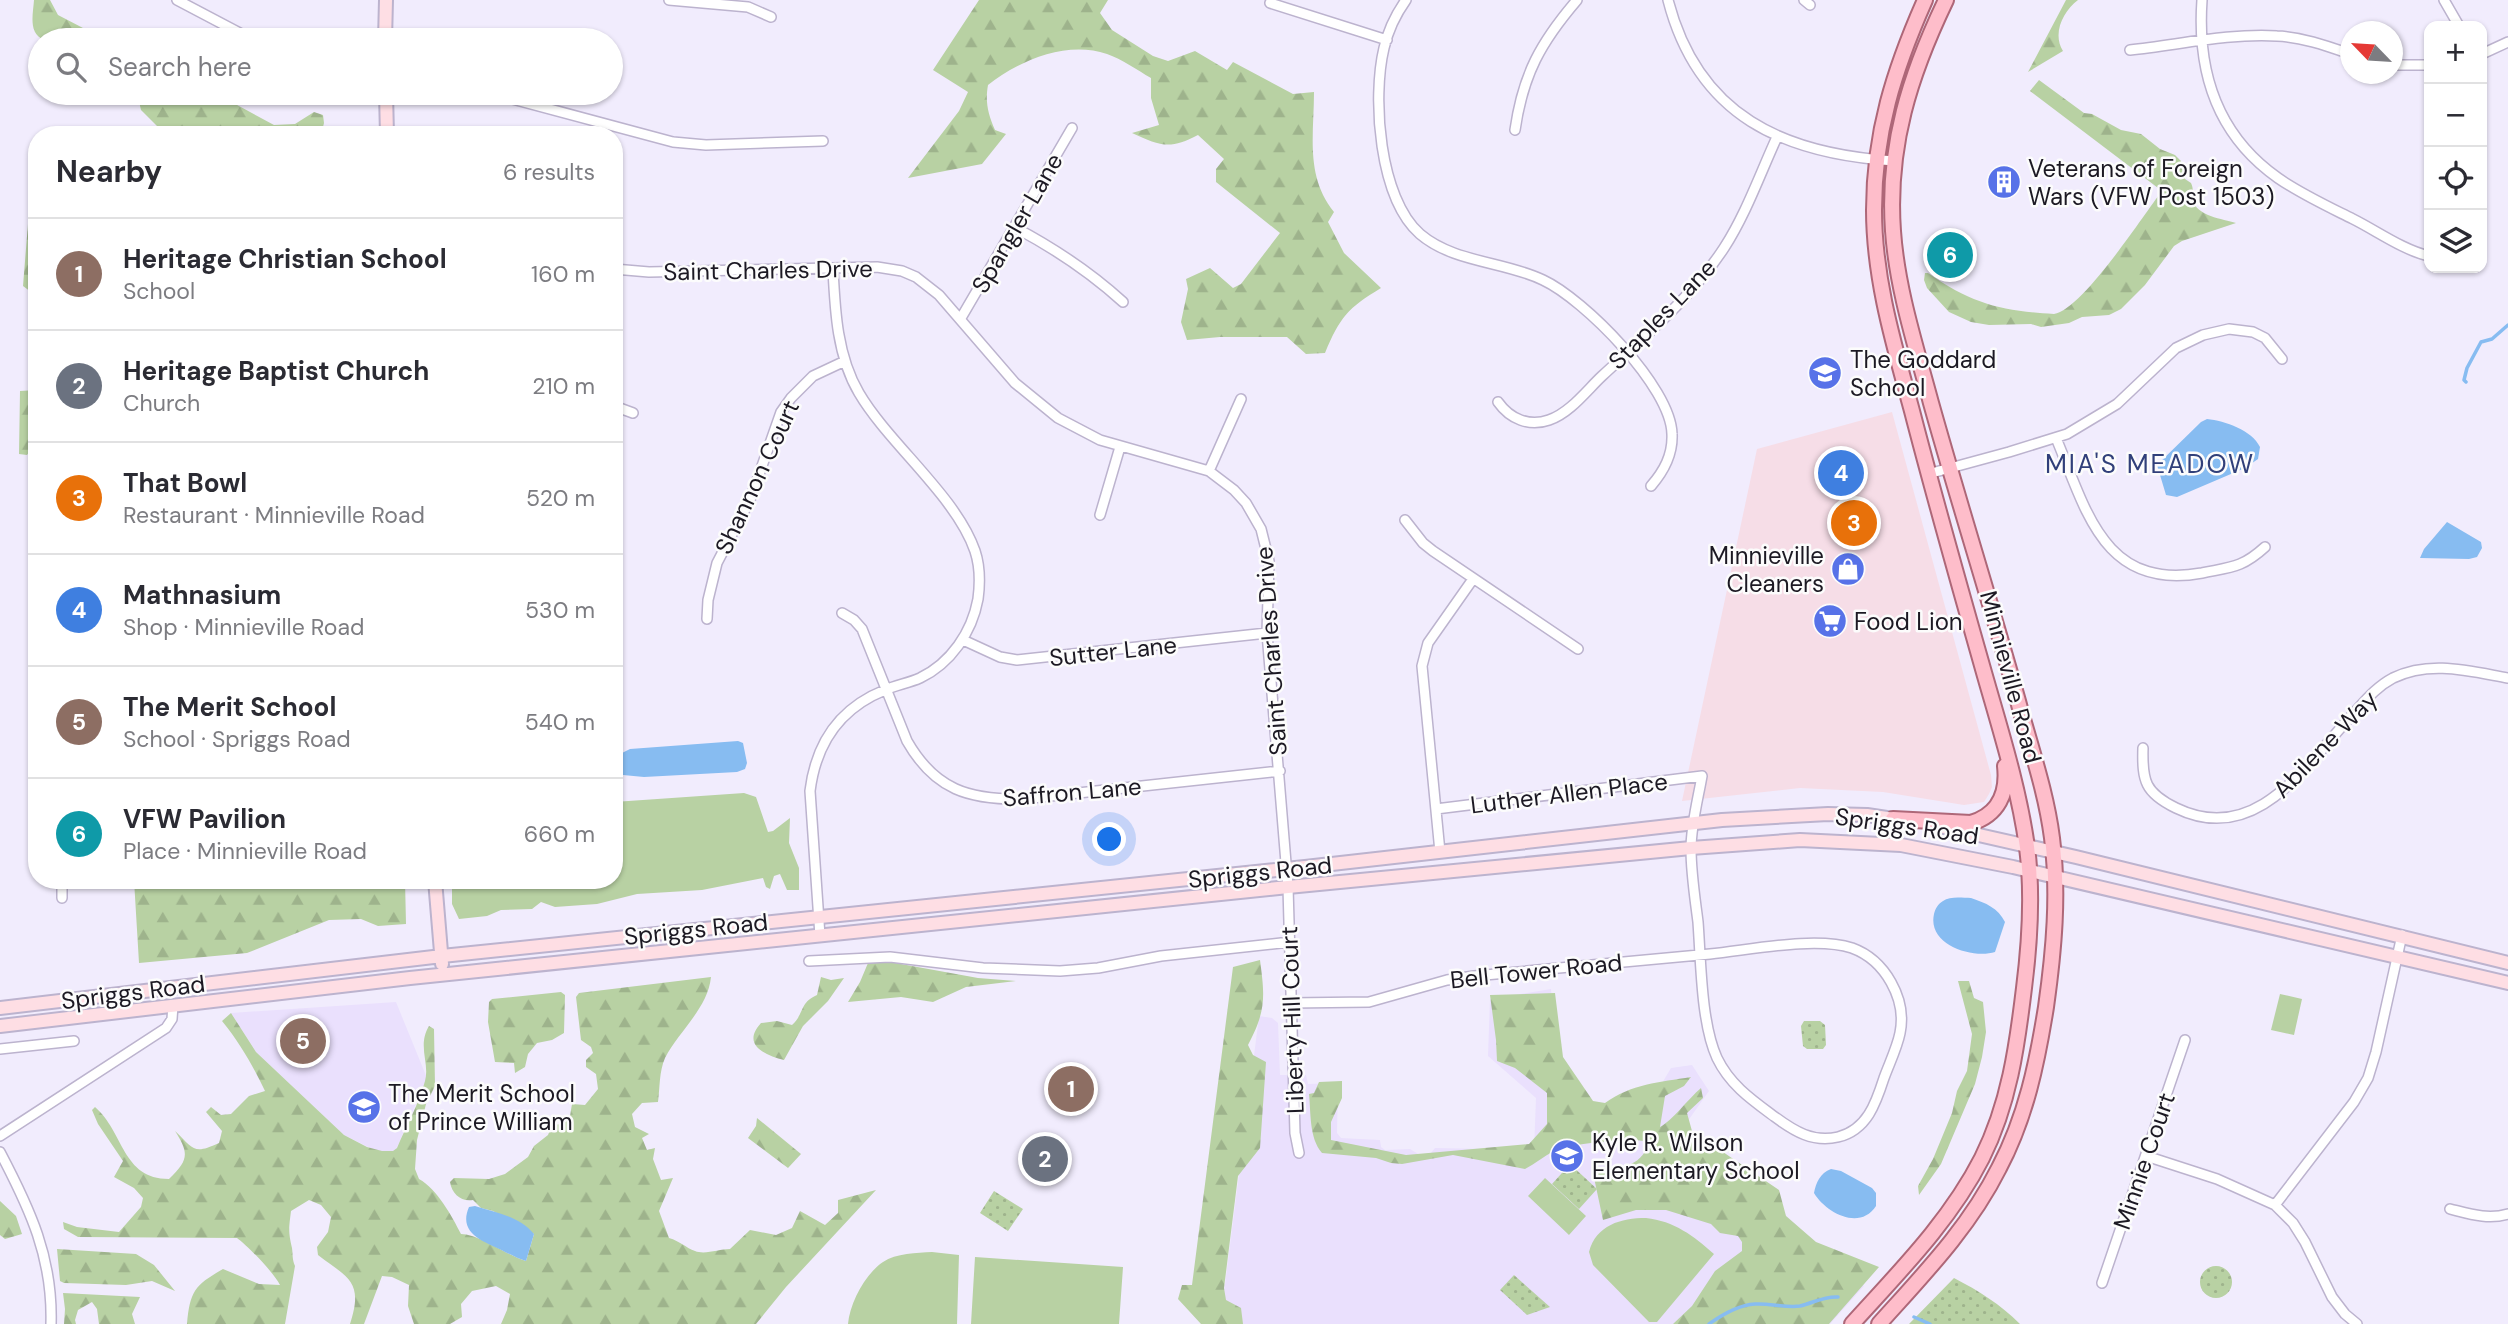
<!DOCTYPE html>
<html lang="en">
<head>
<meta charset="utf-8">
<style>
	body { margin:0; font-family:"DM Sans",sans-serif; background:#f7f7f7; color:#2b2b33 }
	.controls { position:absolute; right:21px; top:21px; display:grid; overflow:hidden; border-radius:14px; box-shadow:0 2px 5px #0004 }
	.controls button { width:63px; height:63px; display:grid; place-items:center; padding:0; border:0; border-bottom:2px solid #e1e1e2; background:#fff; color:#2b2b33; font:35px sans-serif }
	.compass { position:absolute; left:2340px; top:21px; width:63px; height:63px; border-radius:50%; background:#fff; box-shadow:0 2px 5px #0004; rotate:295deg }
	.you { position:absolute; left:1110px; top:840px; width:24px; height:24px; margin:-18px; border:5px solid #fff; border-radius:50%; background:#1a73e8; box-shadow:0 0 0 10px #1a73e833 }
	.badge { display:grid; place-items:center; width:46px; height:46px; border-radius:50%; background:#2563eb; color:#fff; font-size:23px; font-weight:700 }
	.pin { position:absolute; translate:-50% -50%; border:4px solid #fff; box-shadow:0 2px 7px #0006 }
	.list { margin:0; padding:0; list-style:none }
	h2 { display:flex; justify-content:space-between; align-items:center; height:91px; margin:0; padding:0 28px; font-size:30px }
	h2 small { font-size:23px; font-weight:400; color:#7c7c81 }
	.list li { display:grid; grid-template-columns:46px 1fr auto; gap:21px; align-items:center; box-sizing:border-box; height:112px; padding:0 28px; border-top:2px solid #e1e1e2 }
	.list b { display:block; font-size:26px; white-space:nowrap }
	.list p { margin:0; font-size:23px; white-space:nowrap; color:#7c7c81 }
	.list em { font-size:23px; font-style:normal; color:#7c7c81 }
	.icon { flex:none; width:38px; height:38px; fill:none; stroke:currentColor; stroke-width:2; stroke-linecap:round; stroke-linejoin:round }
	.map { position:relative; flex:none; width:2508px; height:1324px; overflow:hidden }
	.search { position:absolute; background:#fff; box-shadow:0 2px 5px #0004; left:28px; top:28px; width:595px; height:77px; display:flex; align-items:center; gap:18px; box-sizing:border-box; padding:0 24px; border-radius:38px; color:#7c7c81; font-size:26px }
	.panel { position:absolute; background:#fff; box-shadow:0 2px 5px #0004; left:28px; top:126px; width:595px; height:763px; border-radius:28px }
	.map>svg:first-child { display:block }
	.commercial { fill:#f6dde7 }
	.built { fill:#eae0fd }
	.green { fill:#b8d1a3 }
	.forest { fill:url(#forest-firs) }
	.park { fill:url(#park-dots) }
	.water { fill:#87bcf1 }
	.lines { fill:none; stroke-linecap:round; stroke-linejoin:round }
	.stream { stroke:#87bcf1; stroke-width:3.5 }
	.street-casing { stroke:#bcb3ce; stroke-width:12 }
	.secondary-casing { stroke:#bcb3ce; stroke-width:16 }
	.primary-casing { stroke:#ae6778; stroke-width:18 }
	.street { stroke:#fff; stroke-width:9 }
	.secondary { stroke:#fedee4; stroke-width:12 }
	.primary { stroke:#febdca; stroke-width:14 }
	.labels { text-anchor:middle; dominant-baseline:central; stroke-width:5; stroke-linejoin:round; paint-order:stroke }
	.poi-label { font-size:24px; fill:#1c1923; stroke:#fcfcfc; text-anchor:start }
	.street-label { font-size:24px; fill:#1c1923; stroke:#fcfcfc }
	.neighbourhood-label { font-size:26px; letter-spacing:2px; fill:#31407a; stroke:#fcfcfc }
</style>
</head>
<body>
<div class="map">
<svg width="2508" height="1324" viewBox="0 0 2508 1324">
	<defs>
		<pattern id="forest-firs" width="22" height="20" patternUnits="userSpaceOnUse" patternTransform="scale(1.75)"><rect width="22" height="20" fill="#b8d1a3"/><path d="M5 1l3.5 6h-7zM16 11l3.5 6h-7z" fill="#9eb38c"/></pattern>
		<pattern id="park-dots" width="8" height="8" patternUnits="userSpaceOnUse" patternTransform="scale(1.75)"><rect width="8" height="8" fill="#b8d1a3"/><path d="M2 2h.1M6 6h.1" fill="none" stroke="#9eb38c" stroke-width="1.8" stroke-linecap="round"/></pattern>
	</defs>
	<rect width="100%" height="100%" fill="#f1ecfd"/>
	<path class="commercial" d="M1892,412L1991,775L1992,787L1989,794L1984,802L1964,805L1883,792L1800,788L1682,801L1757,449Z"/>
	<path class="built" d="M1551,989L1557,1062L1595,1110L1649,1105L1671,1068L1692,1065L1709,1091L1685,1125L1686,1140L1775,1205L1819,1247L1864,1286L1830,1324H1220L1259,1016L1272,1018L1278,1023L1280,1075H1306L1308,1084L1338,1083L1337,1133L1341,1138L1380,1140L1381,1147L1385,1150L1410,1149L1420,1155L1430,1154L1435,1148L1534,1150L1536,1098L1488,1056L1490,999Z
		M396,1002L427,1078L392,1159L344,1135L256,1052L231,1013Z"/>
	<path class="green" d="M744,793L756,797L768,832L773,831L790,818L789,843L799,868V890H787L780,874L774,876L770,889L766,887L763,878L702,890L637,894L597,904L555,907L541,902L532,909L501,910L487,916L459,919L452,904V880H614V802Z
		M2280,994L2302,999L2294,1035L2271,1030Z
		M1545,1178L1586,1216L1569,1235L1528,1196Z
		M1646,1218C1674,1221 1694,1236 1714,1254L1657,1322H1649L1593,1265L1589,1252C1596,1225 1621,1218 1646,1218Z
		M932,1252L959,1255L957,1324H848C850,1303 865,1274 883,1262C896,1253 917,1253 932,1252Z
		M975,1257L1123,1267L1119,1324H971Z"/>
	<path class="forest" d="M34,0H50L58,15L83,28L118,40H44C28,33 33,15 34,0Z
		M979,0H1108L1100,13L1112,30L1153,56L1168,61L1195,51L1227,70L1233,62L1293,94L1314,92C1314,135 1305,176 1334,212L1328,222L1344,253L1381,288C1348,308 1340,317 1325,353L1306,354L1287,337H1220L1187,340L1181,322L1188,289L1186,279L1210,268L1233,288L1241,284L1280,233L1216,182V169L1224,159L1198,135C1170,150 1160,146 1132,133L1159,125L1151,98V78C1137,70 1122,59 1107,54C1067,40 1020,60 988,85C985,102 988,114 995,130L1006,134L982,164L908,178L959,111L968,92L933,70Z
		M2066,0H2078C2063,11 2052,34 2063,51L2028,72Z
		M2039,80L2084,113L2092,114L2121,130L2141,134L2160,149L2175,155L2181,161L2185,179L2191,183C2194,189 2192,193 2193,200C2196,216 2223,219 2236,223L2182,241L2174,246L2145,285L2121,309L2109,315L2082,317L2069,323L2041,327L2031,324L1989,325L1971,322L1949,312L1927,288L1924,280L1925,273H1928C1972,304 2002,311 2054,314C2082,310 2142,217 2162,191L2030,91Z
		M137,93H215L274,125L295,124L314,112L323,115L324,123L321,135H166L141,110Z
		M28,224L37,228V292H31L23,286Z
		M37,390V448L33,447L27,455L19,454L20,391Z
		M134,880H405L406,924L378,926L361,919L329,920L247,953L139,963Z
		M1260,960C1265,997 1266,1011 1248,1045L1253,1055L1266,1062L1260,1148L1238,1176L1224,1288L1226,1300L1241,1308L1243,1324H1201L1178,1299L1182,1285H1192L1233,967Z
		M890,962L978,978L1016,981L966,987L933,1002L901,997L848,1002L860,982L868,963Z
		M711,977C708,1008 679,1031 665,1058C659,1072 660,1087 658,1102L642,1103L632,1114L635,1127L649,1134L642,1138L647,1150L655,1148L653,1159L661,1180L673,1178L659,1211L669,1238C680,1241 686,1248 695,1251C705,1255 719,1249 730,1249L750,1230L776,1235L792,1228L800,1211L825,1225L838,1213V1200L876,1190L786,1287L756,1324H501L507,1310L510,1294L496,1286L472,1291L461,1304L462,1317L450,1324H414L408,1306L409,1285L392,1277L382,1276L364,1324H350C364,1281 348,1278 318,1255L317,1247L328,1232L331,1217L321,1205L309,1200L291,1211C289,1228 288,1231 292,1248C293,1255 292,1259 295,1266L285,1324H187C190,1291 195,1285 223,1269L259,1284L280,1285C274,1273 248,1246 237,1238L78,1237L64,1229L63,1222L77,1227L119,1232L141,1207L143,1198L134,1188L114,1177L123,1161L98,1124L92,1110L95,1107C124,1132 122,1179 169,1179C189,1160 189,1153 175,1131C194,1149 193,1155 219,1143L222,1131L206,1112L211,1107L221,1115L231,1114L249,1096L265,1091C253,1066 240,1043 222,1021L231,1013L256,1052L344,1135L367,1147L382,1151H393L397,1148C406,1126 419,1104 425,1081C430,1063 417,1046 429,1026L434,1029L435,1086L426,1104L417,1140L415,1169L419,1179C437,1189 452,1216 461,1234C479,1234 506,1255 526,1261L534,1234L493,1211L481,1208L473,1200C461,1202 452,1194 450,1182L454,1178L489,1179L505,1174L528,1157L534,1146L548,1135L552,1125L562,1124L570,1116L572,1104L585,1105L598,1089L596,1074L586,1067V1060L593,1053L591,1047L581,1040L576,997L579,993Z
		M821,977L831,980L844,978L828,1001L803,1026L784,1060C765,1055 741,1045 761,1023L777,1021L792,1025C805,1013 799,1003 817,995Z
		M1958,981H1969L1974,998L1983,1002L1986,1032L1982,1057L1975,1084L1941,1164L1919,1195L1918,1186L1933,1159L1952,1113L1957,1091L1967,1071L1972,1034Z
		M561,992L565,995L564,1033L552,1040L537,1043L528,1054L525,1067L515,1073L514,1063L495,1062L488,1022L489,1002L492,999Z
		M1555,993L1563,1057L1593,1101L1605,1103C1631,1084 1660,1082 1691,1077L1684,1086L1665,1096L1660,1127C1672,1121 1688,1099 1701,1088L1703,1098L1687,1113L1692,1131L1779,1190L1786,1216L1816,1242L1879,1267L1829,1324H1673L1692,1306L1715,1271L1742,1251V1242L1738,1236L1720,1233L1711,1224L1666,1210H1636L1603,1220L1593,1173C1616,1167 1641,1170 1649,1142C1633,1137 1569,1144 1554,1151C1544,1156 1535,1164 1525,1169L1453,1155L1402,1164L1391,1163L1376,1158L1322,1153C1309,1138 1311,1113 1309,1094L1314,1093L1319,1082L1342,1081V1098L1331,1122V1140L1406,1155L1529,1144L1547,1124V1093L1515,1068L1497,1061L1496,1040L1490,995Z
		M757,1118L801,1154L788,1168L748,1138L756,1126Z
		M0,1201L16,1216L22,1234L5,1239L0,1235Z
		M57,1249L136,1254L154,1265L175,1291L152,1281L126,1285L64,1283L60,1281Z
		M63,1293L140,1297L132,1314L135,1324H99L97,1309L92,1302L78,1310L75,1320L76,1324H64L65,1309Z"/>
	<path class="park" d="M1804,1021H1820L1825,1025L1826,1045L1823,1049H1807L1803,1046L1801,1026Z
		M1570,1164L1597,1189L1579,1209L1552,1184Z
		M994,1191L1023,1209L1008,1231L980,1213Z
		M2200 1282a16 16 0 1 1 32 0a16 16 0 1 1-32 0Z
		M1514,1275L1550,1307L1527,1315L1500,1290Z
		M1954,1278C1979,1291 2000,1304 2020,1324H1909Z"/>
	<path class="water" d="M2207,419C2225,421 2252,430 2260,447L2258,459L2245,468L2177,497L2166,495L2157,465L2201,422Z
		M2447,522L2481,542L2482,548L2477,557L2469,559L2420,558L2424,549Z
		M738,741L743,743L747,763L745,769L737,772L644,777L623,775L622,753L630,749Z
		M1971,898C1986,903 1998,908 2005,922L1995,952C1973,959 1927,945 1934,914C1935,909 1938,904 1943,901C1950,896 1962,898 1971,898Z
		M1831,1169L1841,1171L1872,1188L1876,1193V1206C1860,1231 1826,1213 1814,1193C1816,1183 1820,1173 1831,1169Z
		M475,1206C497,1213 519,1216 534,1234L526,1261C518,1259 512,1255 505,1252C486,1242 457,1235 469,1207Z"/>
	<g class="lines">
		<path class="stream" d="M2466,382L2464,380L2467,368L2481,342L2492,339L2508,325
			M1914,1317L1930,1324
			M1709,1324C1723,1314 1738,1305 1755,1304C1770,1303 1785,1308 1800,1306C1813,1303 1824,1296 1838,1297"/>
		<g class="street-casing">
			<path id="street" d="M177,0L253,40
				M669,0L748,7L771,17
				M1406,0C1396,14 1388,31 1384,48C1372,98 1379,198 1420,234C1454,263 1504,261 1543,280C1584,299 1671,387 1672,434C1673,455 1664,471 1651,486
				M1668,0C1698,116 1783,154 1895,161
				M1804,0L1810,5
				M2202,0C2197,71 2217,135 2278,178C2301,194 2327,206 2353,219C2377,231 2403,250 2429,256
				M2444,0L2459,26
				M1270,3L1387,40
				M2130,50C2178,45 2229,33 2277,36C2302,37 2327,46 2350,54
				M2482,54L2508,42
				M2392,65H2429
				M490,93L673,142L706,145L823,141
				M1515,130C1523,74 1541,42 1577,0
				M1014,227C1054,248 1090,272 1123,302
				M614,269L649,272L877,267L902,271L916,277L939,295L1015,383L1058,418L1100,440L1209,471L1234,490L1246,503L1261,529L1269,561L1267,633L1288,887L1295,1133L1299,1153
				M961,318L1072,128
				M1498,402C1510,419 1529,427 1549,420C1570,413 1587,390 1602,376C1645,336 1692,297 1724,248C1746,214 1760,174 1777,137
				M614,406L633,413
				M2056,438C2086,509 2103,591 2202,573C2231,567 2242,568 2265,547
				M1209,471L1241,399
				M1928,474L2009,452L2067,434L2117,404L2176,348L2203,335L2229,329L2253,332L2265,338L2282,359
				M1100,515L1120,447
				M1405,520L1423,543L1433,551L1578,649
				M842,613L854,620L862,629L907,741C935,790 969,800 1023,799L1280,771
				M707,619L708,600L717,563L750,500L781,412L791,398L813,376L845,361
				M963,640L1000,657L1017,660L1267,633
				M2143,748C2142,781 2145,793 2176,808C2256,847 2306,765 2353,714C2365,701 2376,687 2393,678C2430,660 2469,671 2508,678
				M1440,852L1422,666L1428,643L1473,579
				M62,898V880
				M820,936L810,791C816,743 840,708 885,690C896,685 909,683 920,678C951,663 972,632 978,599C980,584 980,566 975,551C956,496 889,444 859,393C837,356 835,310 833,269
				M809,961L890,957L983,968L1060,971L1098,968L1161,956L1290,942
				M1291,1003L1369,1002L1447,980L1474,976C1553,968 1632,962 1710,954C1750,950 1815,936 1852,948C1885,960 1907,999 1900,1033C1897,1048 1889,1064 1884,1078C1876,1103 1867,1130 1838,1137C1813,1143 1794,1131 1775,1117C1752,1100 1730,1085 1717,1058C1701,1023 1701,962 1698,922C1695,898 1691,873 1691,849C1691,825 1698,799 1702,776L1436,809
				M0,1049L74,1041
				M0,1136L166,1028L172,1019L173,1005
				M0,1152C30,1209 53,1258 51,1324
				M2146,1156L2217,1179L2275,1205L2293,1223L2305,1242L2332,1297L2345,1314L2357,1324
				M2275,1205L2354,1102L2368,1078L2376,1052L2402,935
				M2450,1209C2470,1214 2488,1220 2508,1214
				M2102,1283L2185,1040"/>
		</g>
		<g class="secondary-casing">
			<path id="secondary" d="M385,40L386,0
				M386,93L387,135
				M1939,826L2076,857L2508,963
				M435,880L442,964
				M0,1008L442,956L1305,867L1722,820L1828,814L1867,815L1900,820
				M0,1026L410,978L1288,887L1691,848L1800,840L1901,845L2013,867L2508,983"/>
		</g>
		<g class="primary-casing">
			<path id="primary" d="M1893,819L1971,823C1998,815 2008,793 2005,766
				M1852,1324C1899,1272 1950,1221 1982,1158C2009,1104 2017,1047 2024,988C2030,941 2033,894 2027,847C2019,789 2001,732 1985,676C1960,588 1935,500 1912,411C1894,345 1874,279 1874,210C1874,133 1894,70 1925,0
				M1879,1324C1923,1275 1969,1228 1999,1168C2026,1117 2037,1063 2046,1007C2054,950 2059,894 2052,838C2046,791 2030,746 2018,701C1990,601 1959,503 1931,403C1916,347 1897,289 1893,231C1887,146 1910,75 1946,0"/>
		</g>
		<use href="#street" class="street"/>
		<use href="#secondary" class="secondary"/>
		<use href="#primary" class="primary"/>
	</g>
	<defs>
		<g id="building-disc" transform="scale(1.75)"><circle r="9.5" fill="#5772e8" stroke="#fcfcfc"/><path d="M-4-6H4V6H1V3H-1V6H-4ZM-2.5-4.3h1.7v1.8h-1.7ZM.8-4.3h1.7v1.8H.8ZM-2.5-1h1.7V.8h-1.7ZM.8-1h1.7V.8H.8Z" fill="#fff"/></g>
		<g id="school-disc" transform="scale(1.75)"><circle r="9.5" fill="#5772e8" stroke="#fcfcfc"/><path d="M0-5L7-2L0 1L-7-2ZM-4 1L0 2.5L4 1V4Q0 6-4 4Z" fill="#fff"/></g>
		<g id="shop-disc" transform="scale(1.75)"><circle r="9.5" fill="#5772e8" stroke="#fcfcfc"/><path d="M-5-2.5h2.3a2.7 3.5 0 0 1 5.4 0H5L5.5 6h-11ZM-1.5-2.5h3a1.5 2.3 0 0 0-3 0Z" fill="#fff"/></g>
		<g id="supermarket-disc" transform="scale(1.75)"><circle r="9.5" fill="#5772e8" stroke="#fcfcfc"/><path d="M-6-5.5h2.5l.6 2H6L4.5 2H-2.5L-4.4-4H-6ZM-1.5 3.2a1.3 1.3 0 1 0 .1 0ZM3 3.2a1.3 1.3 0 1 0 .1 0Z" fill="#fff"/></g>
	</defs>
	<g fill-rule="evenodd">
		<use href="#building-disc" x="2004" y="182"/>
		<use href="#school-disc" x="1825" y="373"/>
		<use href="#shop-disc" x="1848" y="569"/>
		<use href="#supermarket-disc" x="1830" y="621"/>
		<use href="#school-disc" x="364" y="1107"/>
		<use href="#school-disc" x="1567" y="1156"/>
	</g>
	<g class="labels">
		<g class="poi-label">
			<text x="2028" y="168">Veterans of Foreign<tspan x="2028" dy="28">Wars (VFW Post 1503)</tspan></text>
			<text x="1850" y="359">The Goddard<tspan x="1850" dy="28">School</tspan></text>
			<text x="1824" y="555" text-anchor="end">Minnieville<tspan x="1824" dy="28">Cleaners</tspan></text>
			<text x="1854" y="621">Food Lion</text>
			<text x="388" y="1093">The Merit School<tspan x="388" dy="28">of Prince William</tspan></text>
			<text x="1592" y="1142">Kyle R. Wilson<tspan x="1592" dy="28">Elementary School</tspan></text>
		</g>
		<g class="street-label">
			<text transform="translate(1017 223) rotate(-60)">Spangler Lane</text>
			<text transform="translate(768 270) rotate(-1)">Saint Charles Drive</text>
			<text transform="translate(1662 314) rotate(-46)">Staples Lane</text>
			<text transform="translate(757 477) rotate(-65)">Shannon Court</text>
			<text transform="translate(1113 651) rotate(-6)">Sutter Lane</text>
			<text transform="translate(1271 651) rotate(-94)">Saint Charles Drive</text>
			<text transform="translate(2011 677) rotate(75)">Minnieville Road</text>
			<text transform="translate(2325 744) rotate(-46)">Abilene Way</text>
			<text transform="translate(1072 792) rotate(-5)">Saffron Lane</text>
			<text transform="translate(1569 793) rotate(-7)">Luther Allen Place</text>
			<text transform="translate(1907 826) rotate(8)">Spriggs Road</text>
			<text transform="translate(1260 872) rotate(-6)">Spriggs Road</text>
			<text transform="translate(696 929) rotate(-6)">Spriggs Road</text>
			<text transform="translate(1536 971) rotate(-6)">Bell Tower Road</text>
			<text transform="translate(133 992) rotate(-7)">Spriggs Road</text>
			<text transform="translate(1292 1020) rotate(-92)">Liberty Hill Court</text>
			<text transform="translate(2144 1161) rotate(-71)">Minnie Court</text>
		</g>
		<g class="neighbourhood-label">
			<text x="2150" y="464">MIA'S MEADOW</text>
		</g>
	</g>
</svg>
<div class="controls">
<button>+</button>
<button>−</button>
<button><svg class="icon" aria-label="locate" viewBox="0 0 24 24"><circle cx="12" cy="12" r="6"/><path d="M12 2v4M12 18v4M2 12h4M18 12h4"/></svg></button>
<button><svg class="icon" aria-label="layers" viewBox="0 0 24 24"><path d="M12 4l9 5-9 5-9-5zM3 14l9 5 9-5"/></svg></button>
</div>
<svg class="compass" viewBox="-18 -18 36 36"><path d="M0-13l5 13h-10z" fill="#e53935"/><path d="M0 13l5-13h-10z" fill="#7c7c81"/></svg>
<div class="you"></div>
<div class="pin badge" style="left:1071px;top:1089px;background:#8d6e63">1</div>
<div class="pin badge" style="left:1045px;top:1159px;background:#6b7280">2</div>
<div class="pin badge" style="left:1854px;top:523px;background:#e8710a">3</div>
<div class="pin badge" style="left:1841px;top:473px;background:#3f7fe0">4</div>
<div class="pin badge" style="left:303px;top:1041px;background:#8d6e63">5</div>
<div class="pin badge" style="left:1950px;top:255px;background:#0f9aa8">6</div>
<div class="search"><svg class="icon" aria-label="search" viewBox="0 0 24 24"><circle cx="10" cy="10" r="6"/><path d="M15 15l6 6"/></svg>Search here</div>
<section class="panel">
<h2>Nearby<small>6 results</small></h2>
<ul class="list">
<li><span class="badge" style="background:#8d6e63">1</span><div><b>Heritage Christian School</b><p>School</p></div><em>160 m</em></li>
<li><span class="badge" style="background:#6b7280">2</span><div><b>Heritage Baptist Church</b><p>Church</p></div><em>210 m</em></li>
<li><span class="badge" style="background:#e8710a">3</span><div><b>That Bowl</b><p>Restaurant · Minnieville Road</p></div><em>520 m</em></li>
<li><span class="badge" style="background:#3f7fe0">4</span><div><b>Mathnasium</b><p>Shop · Minnieville Road</p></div><em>530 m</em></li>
<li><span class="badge" style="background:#8d6e63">5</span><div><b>The Merit School</b><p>School · Spriggs Road</p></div><em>540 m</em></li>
<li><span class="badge" style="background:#0f9aa8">6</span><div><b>VFW Pavilion</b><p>Place · Minnieville Road</p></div><em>660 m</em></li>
</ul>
</section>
</div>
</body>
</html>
